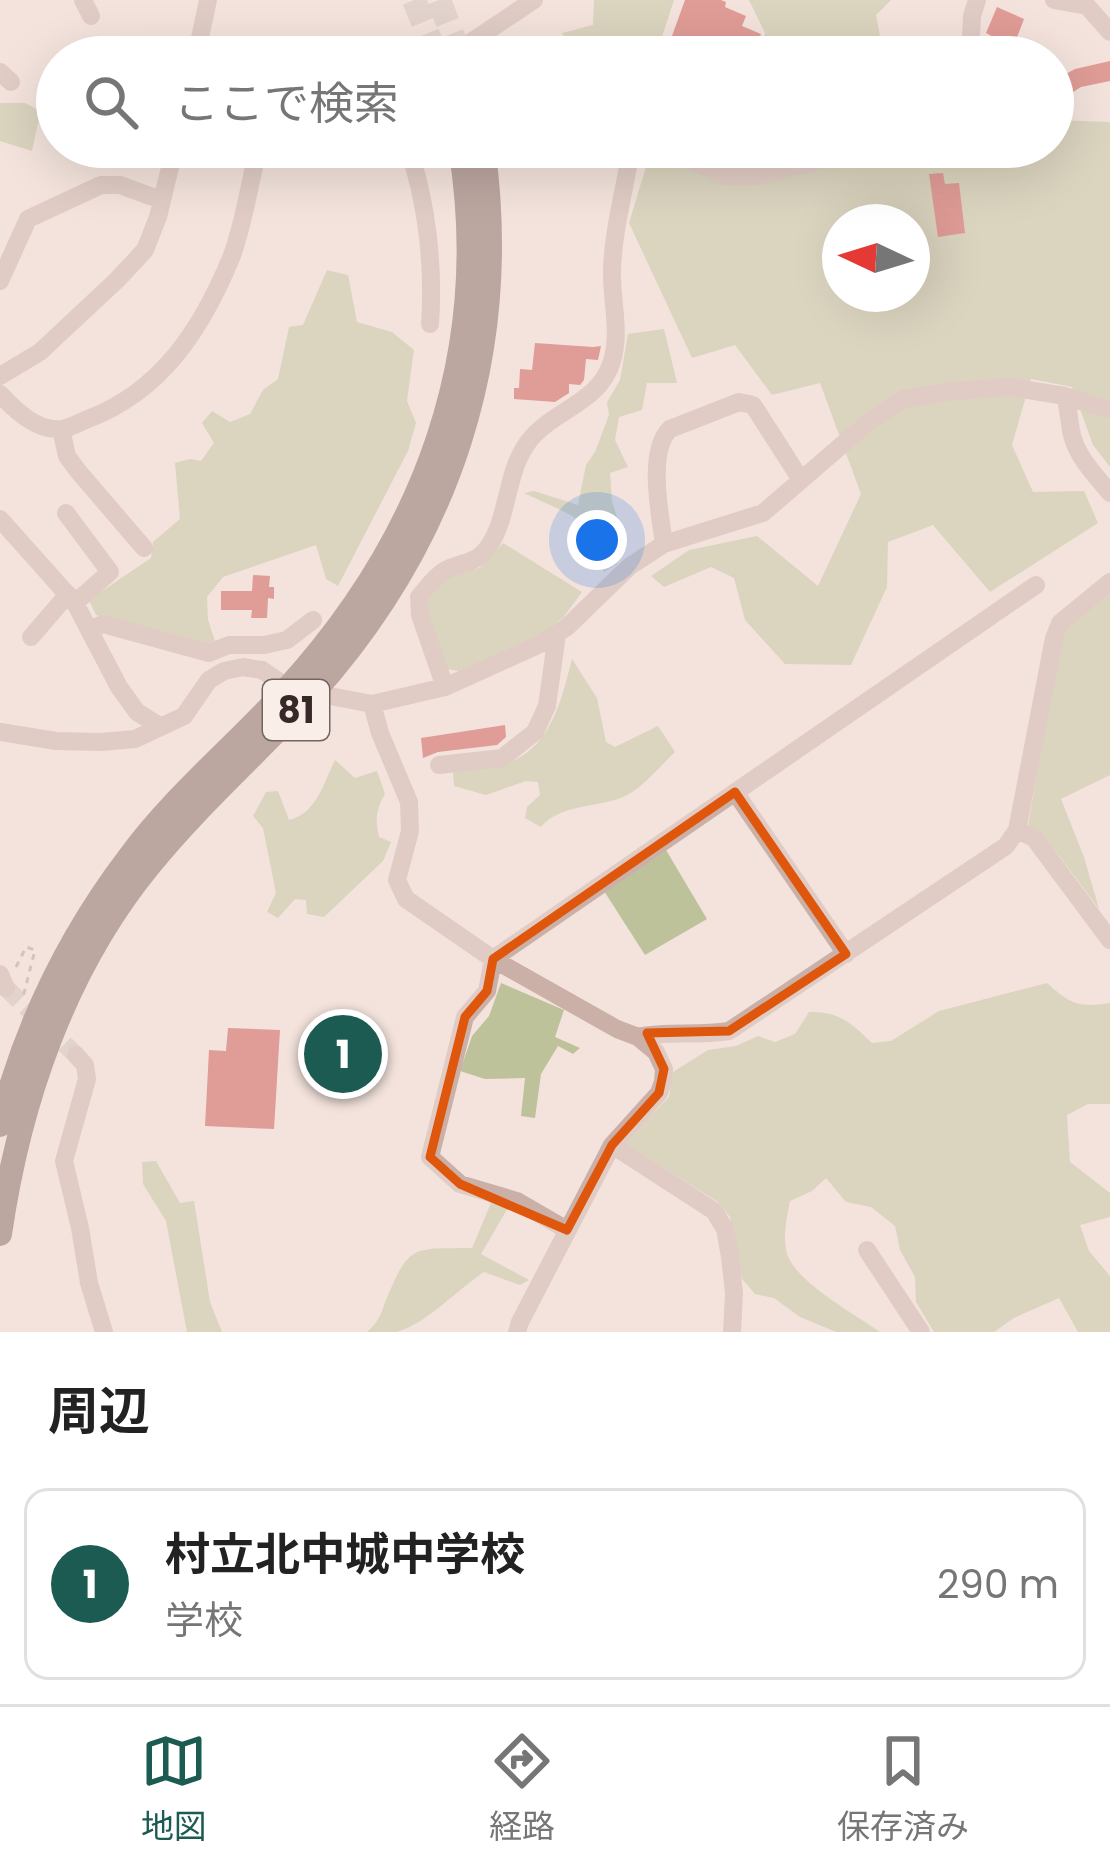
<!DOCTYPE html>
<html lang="ja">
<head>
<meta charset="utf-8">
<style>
	body { margin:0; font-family:Poppins,"Noto Sans JP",sans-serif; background:#f2f2f2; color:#222 }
	.compass { position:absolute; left:822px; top:204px; width:108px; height:108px; border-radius:50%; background:#fff; box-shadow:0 12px 48px #0002; rotate:274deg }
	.you { position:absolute; left:597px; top:540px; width:42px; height:42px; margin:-30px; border:9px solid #fff; border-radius:50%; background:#1a73e8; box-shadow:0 0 0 18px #1a73e833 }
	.badge { display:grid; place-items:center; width:78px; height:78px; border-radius:50%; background:#1c5b51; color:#fff; font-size:39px; font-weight:700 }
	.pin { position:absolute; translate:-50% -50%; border:6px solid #fff; box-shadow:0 3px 12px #0006 }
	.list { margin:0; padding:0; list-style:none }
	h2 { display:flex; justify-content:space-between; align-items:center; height:156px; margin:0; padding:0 48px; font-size:51px }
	h2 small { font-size:39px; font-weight:400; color:#767676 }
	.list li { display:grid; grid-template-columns:78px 1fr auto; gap:36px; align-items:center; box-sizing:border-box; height:192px; margin:0 24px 24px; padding:0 24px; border:3px solid #e0e0e0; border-radius:24px }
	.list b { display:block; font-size:45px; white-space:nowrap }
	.list p { margin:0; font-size:39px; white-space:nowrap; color:#767676 }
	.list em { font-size:39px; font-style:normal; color:#767676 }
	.icon { flex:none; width:66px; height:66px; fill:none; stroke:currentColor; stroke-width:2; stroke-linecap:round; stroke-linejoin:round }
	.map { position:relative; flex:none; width:1110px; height:1332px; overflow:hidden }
	.search { position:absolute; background:#fff; box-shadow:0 12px 48px #0002; left:36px; right:36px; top:36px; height:132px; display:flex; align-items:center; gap:30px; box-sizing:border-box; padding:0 42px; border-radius:66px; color:#767676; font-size:45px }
	.sheet { height:372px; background:#fff }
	nav { display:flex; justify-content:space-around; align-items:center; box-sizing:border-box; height:168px; border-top:3px solid #e0e0e0; background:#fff; font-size:33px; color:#767676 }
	nav a { display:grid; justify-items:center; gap:6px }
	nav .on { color:#1c5b51 }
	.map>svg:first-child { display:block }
	.green { fill:#bec29b; fill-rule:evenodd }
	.building { fill:#ca4642 }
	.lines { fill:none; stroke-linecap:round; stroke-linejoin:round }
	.minor-tunnel { stroke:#cebeb8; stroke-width:18; stroke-dasharray:18 9; stroke-linecap:butt }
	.major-tunnel { stroke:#cebeb8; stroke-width:24; stroke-dasharray:24 12; stroke-linecap:butt }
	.path { stroke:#b79991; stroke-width:3; stroke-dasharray:6 6; stroke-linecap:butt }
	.minor { stroke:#cbb0a7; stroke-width:18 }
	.major { stroke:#7a5c58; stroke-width:24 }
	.marked { fill:none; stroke:#df570d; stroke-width:9; stroke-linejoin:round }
	.labels { text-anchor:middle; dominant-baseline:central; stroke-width:12; stroke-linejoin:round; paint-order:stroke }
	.shield { fill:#faeee8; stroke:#726462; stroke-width:3 }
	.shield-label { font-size:36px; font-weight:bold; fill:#382928 }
</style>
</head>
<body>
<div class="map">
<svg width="1110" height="1332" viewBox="0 0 1110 1332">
	<rect width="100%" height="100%" fill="#f3e3dc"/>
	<path class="green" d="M594,0H674L656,55L660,57H577L562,33L593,25Z
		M749,0H891L876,15L884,57H759L765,33Z
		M57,95V120L38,123L32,151L0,141V103H25L42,112Z
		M1053,120L1110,122V467L1093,445L1072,387L1031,379L1012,445L1033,492L1084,491L1098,523L990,592L933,525L888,542L887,587L851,665L785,664L745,620L734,578L711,567L664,587L651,576L689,550L757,536L818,586L861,494L820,383L772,395L735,345L692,358L629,223L652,147H1053ZM840,222H912V294H840Z
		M327,270L348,275L357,322L392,332L414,350L407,401L416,423L408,451L338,586L326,579L316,545L223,577L207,597L208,620L215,641L203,645L96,615L89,600L151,558L153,542L180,519L175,463L190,459L201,461L214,443L202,423L212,411L230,422L250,414L263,390L278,379L289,327L303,325Z
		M664,329L677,383H647L642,410L619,417L615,440L628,467L610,473L612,501L619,523L616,543L617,564L604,572C596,559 598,546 592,535C580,514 545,504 524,493L534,491L578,505L586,465L595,452L609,415L607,402L620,380L628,334Z
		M503,543L582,592L563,618L536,637L459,671L447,669L425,615V596L453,574L479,568Z
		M1110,594V775L1061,799L1084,857L1099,909L1057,853L1028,825L1059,644L1066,628Z
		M572,659L597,698L606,742L615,747L658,726L675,752C660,766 641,790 623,797C596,808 560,804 541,827L525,818L527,807L540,795L538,782L526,781L486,795L454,786L453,772C472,770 492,769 510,762C552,746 562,697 572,659Z
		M335,760L355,778L377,771L385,794C376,809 375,820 379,837L391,842L383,861L324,917L307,914L306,900L295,899L278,918L267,912L276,893L263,828L253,816L266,792L278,791L289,820C317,813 323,784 335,760Z
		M666,850L707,919L645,955L604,891Z
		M501,983L564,1010L555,1037L580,1048L573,1054L558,1046L541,1074L535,1118L521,1116L525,1078L485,1079L460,1071L472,1036L489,1016Z
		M1047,983C1070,1004 1079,1008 1110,1003V1104H1088L1067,1115L1070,1162L1110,1193V1217L1080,1225L1089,1251L1110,1276V1332H1078L1059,1298L1014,1318L994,1332H934L916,1302L915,1277L900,1250L895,1226L871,1207L846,1202L826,1178L812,1191L790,1201C787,1217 783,1233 786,1250C792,1281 855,1314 880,1332H836L800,1317L774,1298L755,1294L742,1279L730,1217L718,1202L624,1143L669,1097L673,1072L708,1050L736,1046L758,1036L775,1042L795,1034L809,1012C840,1012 850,1022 872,1043L891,1041L939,1011Z
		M156,1161L180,1203L194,1201L210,1302L222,1332H187L166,1221L143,1184L142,1162Z
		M491,1203L509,1206L481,1254L529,1280L520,1285L484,1272C459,1288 424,1326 396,1332C387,1332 375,1332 367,1332C378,1323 381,1314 386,1300C410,1243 412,1249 472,1248Z"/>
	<path class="building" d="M685,0H721L726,2L725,7L746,16L742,26L761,34L753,57H692L668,47Z
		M997,7L1024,19L1013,48L986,33Z
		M1110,61V81L1081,87L1067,96L1053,110V81L1075,69Z
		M943,173L945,184L959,183L965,233L938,237L929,174Z
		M535,343L593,347L601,346L598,360L586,359L584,380L580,385L569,384V393L555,402L514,399V388H519L520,369L532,370Z
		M253,575L270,576L269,587H274V599L268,598L267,618H251L252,610H221V591H252Z
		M505,725L506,737L497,745L438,752L423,758L421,738Z
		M228,1028L280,1030L274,1129L205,1126L209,1050L226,1051Z"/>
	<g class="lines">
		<path class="minor-tunnel" d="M6,988L76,1055"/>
		<path class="major-tunnel" d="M414,0L437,57
			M439,0L461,57"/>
		<path class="path" d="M16,967L26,947L35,950L23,997"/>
		<path class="minor" d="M83,0L91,16
			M1054,0L1087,6L1110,32
			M196,57L208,0
			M442,57L463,51L471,42L534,0
			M970,57L972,16L977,0
			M0,72L11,82
			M408,147C427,202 434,266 430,324
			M658,147L729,177H752L878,147
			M175,149L256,159L375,147
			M0,281L28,219L101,185H120L161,200
			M0,376L40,352L117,280L145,250L158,217L175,147
			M0,394C15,410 37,432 62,429C70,428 80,422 88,419C162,391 202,328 231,258C243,227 248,191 256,159
			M1065,396C1069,410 1069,422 1072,435C1077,457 1096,476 1110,493
			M61,429L67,456L78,471L144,548
			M66,513L110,572L75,603
			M0,519L75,603L119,687L137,712L161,727
			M664,544C660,514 647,451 670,429L739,402L753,405L801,480
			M90,630L103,624L209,653L229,645H264L287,640L313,620
			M31,637L68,594
			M445,687L420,615L419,597C427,588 434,577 444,571C457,563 474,564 485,551C510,521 504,473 529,441C554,409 600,403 612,361C621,331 611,300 612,270C613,234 623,196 629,161L639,149L652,147
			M372,704L380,733L409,802L410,831L397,880L406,899L493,959L617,1029L638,1037L656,1052L664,1069L663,1082L659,1093L612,1145L520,1322L517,1332
			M0,732L56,741L101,742L135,739L184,716L209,680L224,671L243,667L262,670L288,688L372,704L445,687L538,645L567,627L630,566L664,544L763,513L872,419L904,399L954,391L1009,387L1065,396L1110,410
			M439,765L502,758L535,732L547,706L557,634
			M735,792L846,954
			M1017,830L1034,838L1110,940
			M0,974L6,988
			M638,1037C668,1031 698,1036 729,1031L1006,846L1017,830L1054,638L1060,623L1110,582
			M76,1055L85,1065L87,1079L64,1161L80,1228L89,1283L104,1332
			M612,1145L714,1211L725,1229L730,1257L734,1293L732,1332
			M567,1230L517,1201L460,1184L430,1157L465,1017L487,991L493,959L1036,585
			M867,1250L921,1332"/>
		<path class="major" d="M0,1125C25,1027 69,936 130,856C175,795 235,746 286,690C425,538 494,353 460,147
			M0,1234C19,1103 64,970 149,866C198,805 259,752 312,694C450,540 512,353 483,147"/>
	</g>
	<path d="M0 0H1110V1332H0ZM735,792L846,954L729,1031L647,1033L664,1069L659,1093L612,1145L567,1230L460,1184L430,1157L465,1017L487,991L493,959Z" fill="#f3e3dc" fill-opacity=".55" fill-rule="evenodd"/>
	<path class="marked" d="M735,792L846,954L729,1031L647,1033L664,1069L659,1093L612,1145L567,1230L460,1184L430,1157L465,1017L487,991L493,959Z"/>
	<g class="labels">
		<rect class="shield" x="263" y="680" width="66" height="60" rx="9"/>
		<g class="shield-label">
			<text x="296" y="710">81</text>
		</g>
	</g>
</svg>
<svg class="compass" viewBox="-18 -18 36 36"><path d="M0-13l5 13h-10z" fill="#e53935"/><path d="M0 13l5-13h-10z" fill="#767676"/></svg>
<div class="you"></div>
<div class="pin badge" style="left:343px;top:1054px">1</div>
<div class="search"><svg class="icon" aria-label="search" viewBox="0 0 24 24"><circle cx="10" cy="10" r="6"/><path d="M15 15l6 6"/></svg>ここで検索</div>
</div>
<section class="sheet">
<h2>周辺<small></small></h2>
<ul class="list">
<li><span class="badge">1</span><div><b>村立北中城中学校</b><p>学校</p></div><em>290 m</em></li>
</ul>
</section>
<nav>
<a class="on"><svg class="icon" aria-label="map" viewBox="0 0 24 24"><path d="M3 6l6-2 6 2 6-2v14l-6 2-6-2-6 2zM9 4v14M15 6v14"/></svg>地図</a>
<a><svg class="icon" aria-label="directions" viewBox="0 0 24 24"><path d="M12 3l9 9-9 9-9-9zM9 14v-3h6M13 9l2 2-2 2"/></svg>経路</a>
<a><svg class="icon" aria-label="saved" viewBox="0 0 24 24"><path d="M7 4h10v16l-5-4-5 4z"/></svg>保存済み</a>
</nav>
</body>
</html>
